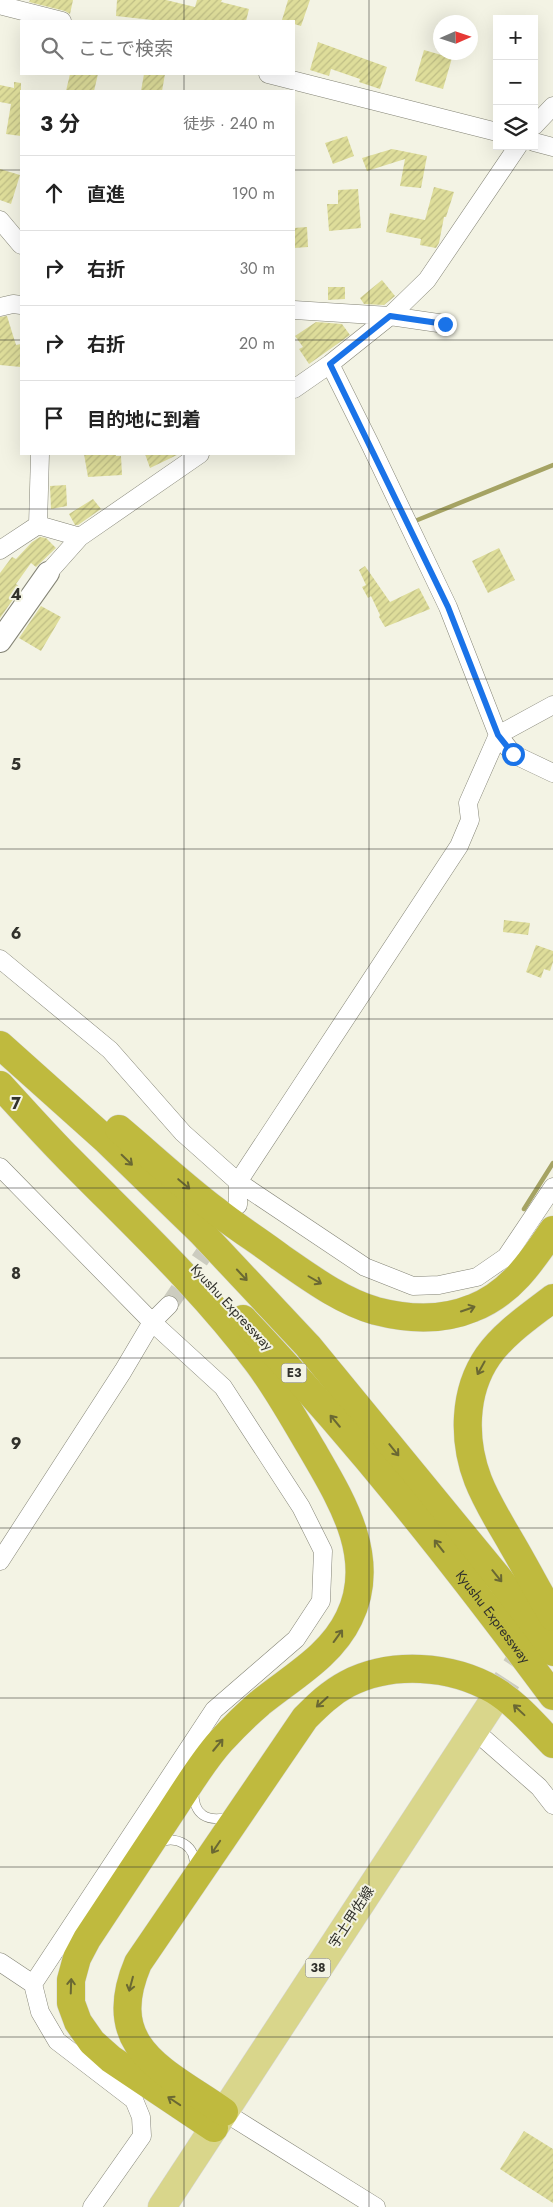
<!DOCTYPE html>
<html lang="ja">
<head>
<meta charset="utf-8">
<style>
	body { margin:0; font-family:Jost,"Noto Sans JP",sans-serif; background:#f2f2f2; color:#222 }
	.controls { position:absolute; right:15px; top:15px; display:grid; overflow:hidden; border-radius:0px; box-shadow:0 5px 20px #0002 }
	.controls button { width:45px; height:45px; display:grid; place-items:center; padding:0; border:0; border-bottom:1px solid #e0e0e0; background:#fff; color:#222; font:25px sans-serif }
	.compass { position:absolute; left:433px; top:15px; width:45px; height:45px; border-radius:50%; background:#fff; box-shadow:0 5px 20px #0002; rotate:87deg }
	.stop { position:absolute; width:15px; height:15px; margin:-11px; border:4px solid #1a73e8; border-radius:50%; background:#fff }
	.stop.end { background:#1a73e8; border-color:#fff; box-shadow:0 1px 5px #0008 }
	.list { margin:0; padding:0; list-style:none }
	h2 { display:flex; justify-content:space-between; align-items:center; height:65px; margin:0; padding:0 20px; font-size:21px }
	h2 small { font-size:16px; font-weight:400; color:#767676 }
	.list li { display:grid; grid-template-columns:32px 1fr auto; gap:15px; align-items:center; box-sizing:border-box; height:75px; padding:0 20px; border-top:1px solid #e0e0e0 }
	.list b { display:block; font-size:19px; white-space:nowrap }
	.list em { font-size:16px; font-style:normal; color:#767676 }
	.icon { flex:none; width:28px; height:28px; fill:none; stroke:currentColor; stroke-width:2; stroke-linecap:round; stroke-linejoin:round }
	.map { position:relative; flex:none; width:553px; height:2207px; overflow:hidden }
	.search { position:absolute; background:#fff; box-shadow:0 5px 20px #0002; left:20px; top:20px; width:275px; height:55px; display:flex; align-items:center; gap:12px; box-sizing:border-box; padding:0 18px; border-radius:0px; color:#767676; font-size:19px }
	.panel { position:absolute; background:#fff; box-shadow:0 5px 20px #0002; left:20px; top:90px; width:275px; height:365px; border-radius:0px }
	.map>svg:first-child { display:block }
	.lines { fill:none; stroke-linecap:round; stroke-linejoin:round }
	.stream { stroke:#a5a363; stroke-width:4.5 }
	.building { fill:url(#building-hatch) }
	.minor-tunnel { stroke:#ccccbf; stroke-width:18; stroke-dasharray:18 9; stroke-linecap:butt }
	.primary-tunnel { stroke:#ccccbf; stroke-width:28; stroke-dasharray:28 14; stroke-linecap:butt }
	.service-casing { stroke:#848476; stroke-width:10 }
	.minor-casing { stroke:#848476; stroke-width:19 }
	.tertiary-casing { stroke:#848476; stroke-width:24 }
	.primary-casing { stroke:#d6d6d5; stroke-width:29 }
	.motorway-casing { stroke:#d6d6d5; stroke-width:29 }
	.service { stroke:#fff; stroke-width:9 }
	.minor { stroke:#fff; stroke-width:18 }
	.tertiary { stroke:#fff; stroke-width:22 }
	.primary { stroke:#d9d68b; stroke-width:28 }
	.motorway { stroke:#bfba3e; stroke-width:28 }
	.oneway { stroke:#6a6833 }
	.route { stroke:#1a73e8; stroke-width:6 }
	.grid { fill:none; stroke:#32322c; stroke-width:1; stroke-opacity:0.55 }
	.labels { text-anchor:middle; dominant-baseline:central; stroke-width:4; stroke-linejoin:round; paint-order:stroke }
	.shield { fill:#f3f3e4; stroke:#6c6c63; stroke-width:1 }
	.shield-label { font-size:12px; font-weight:bold; fill:#32322c }
	.street-label { font-size:14px; fill:#32322c; stroke:#f3f3e4 }
	.grid-label { font-size:16px; text-anchor:middle; font-weight:bold; fill:#32322c; stroke:#f3f3e4; stroke-width:4; stroke-linejoin:round; paint-order:stroke }
</style>
</head>
<body>
<div class="map">
<svg width="553" height="2207" viewBox="0 0 553 2207">
	<defs>
		<pattern id="building-hatch" width="6" height="6" patternUnits="userSpaceOnUse" patternTransform="scale(1.25)"><rect width="6" height="6" fill="#dedd9a"/><path d="M-1 1l2-2M0 6l6-6M5 7l2-2" fill="none" stroke="#bfbe85"/></pattern>
	</defs>
	<rect width="100%" height="100%" fill="#f3f3e4"/>
	<g class="lines">
		<path class="stream" d="M415,521L553,465
			M524,1209L553,1163"/>
	</g>
	<path class="building" d="M30,0H73L70,14L65,11L29,2Z
		M117,0H166L195,7L197,0H222L221,2L249,9L246,21H152V20L116,16Z
		M288,0H310L301,26L294,24V21L282,20Z
		M318,42L387,67L380,89L359,82L360,79L331,69L329,76L310,70Z
		M424,50L452,58L443,89L415,81Z
		M70,74H98L94,91H66Z
		M144,74H165L162,91H141Z
		M14,82L21,83V136L6,134L11,104L0,102V85L14,88Z
		M347,136L354,156L333,164L325,143Z
		M392,149L427,156L421,188L400,186L405,159L367,171L362,158Z
		M0,169L20,175L11,204L0,200Z
		M434,187L454,192L446,217H444L439,243L436,248L420,245L421,239L386,232L390,213L425,220Z
		M358,189L361,228L329,231L327,204H338V190Z
		M307,227L308,247L294,248V228Z
		M382,280L395,296L384,305L364,304L360,298Z
		M328,287H345V299L328,300Z
		M7,316L16,345L21,344V367L0,365V317Z
		M316,322L342,324L350,335L309,364L299,349L303,347L295,336Z
		M84,454H116V456H121L122,475L88,477Z
		M145,454H179L150,468Z
		M66,485L67,506L51,509L50,486Z
		M93,499L101,509L78,525H75L69,514Z
		M40,537L46,538L56,548L36,567L31,563L16,584L21,588L0,618V573L12,557L16,559L32,542Z
		M499,548L515,580L488,593L472,561Z
		M365,566L390,602L419,588L430,609L385,627L379,617L380,615L371,596L368,598L362,587L366,585L359,570Z
		M41,606L61,617L41,651L19,638Z
		M504,920L530,923L528,935L503,932Z
		M536,945L553,951V962L550,971L544,969L541,978L526,972Z
		M524,2131L553,2149V2203L500,2169Z"/>
	<g class="lines">
		<path class="minor-tunnel" d="M169,1305L216,1236"/>
		<path class="primary-tunnel" d="M492,1703L535,1638"/>
		<g class="service-casing">
			<path id="service" d="M194,1791C193,1816 208,1822 229,1817
				M157,1843C177,1835 197,1845 194,1868"/>
		</g>
		<g class="minor-casing">
			<path id="minor" d="M3,6L62,21
				M268,74L497,132
				M534,126L553,106
				M534,142L553,147
				M0,220L21,245
				M0,307L13,304L21,305
				M294,310L390,316L445,324
				M330,364L370,444L448,607L498,735L513,754L553,773
				M294,389L330,364L390,316L427,280L518,146
				M38,525L40,454
				M38,525L80,537
				M0,550L38,525
				M48,573L80,537L200,454
				M0,959L110,1050L183,1133L238,1182L365,1267L413,1286L439,1285L477,1277L506,1257L553,1187
				M0,1167L152,1322L223,1387L301,1507L323,1551L321,1601L296,1639L214,1710L33,1984
				M238,1205V1182L459,846L470,820L468,803L498,735L553,705
				M0,1561L123,1371L152,1322L169,1305
				M474,1730L539,1787L553,1805
				M0,1962L33,1984L40,2012L57,2041L134,2100L141,2117L142,2136L92,2207
				M224,2112L376,2207"/>
		</g>
		<g class="tertiary-casing">
			<path id="tertiary" d="M0,641L48,573"/>
		</g>
		<g class="primary-casing">
			<path id="primary" d="M162,2207L492,1703"/>
		</g>
		<g class="motorway-casing">
			<g id="motorway">
				<path d="M0,1045L105,1139L201,1232L308,1346L500,1580L553,1652"/>
				<path d="M0,1085C23,1110 46,1136 70,1160C135,1226 203,1289 258,1363C279,1391 295,1421 313,1451C342,1501 378,1559 349,1618C331,1656 292,1677 260,1703C246,1715 233,1728 221,1741C202,1762 187,1788 171,1812C143,1854 115,1897 87,1939L77,1958L71,1980V2003L78,2022L92,2042L111,2059L214,2128"/>
				<path d="M119,1129C151,1156 182,1185 215,1210C236,1227 259,1241 280,1257C309,1277 341,1301 376,1311C407,1319 442,1321 473,1308C510,1294 532,1261 553,1230"/>
				<path d="M553,1298C530,1316 504,1333 488,1356C463,1392 463,1441 478,1480C487,1503 500,1523 512,1544C526,1568 539,1593 553,1617"/>
				<path id="s1" d="M243,1319C355,1437 456,1565 553,1696"/>
				<path d="M224,2112C164,2070 102,2048 138,1963L305,1718C318,1705 330,1693 347,1684C391,1661 451,1665 494,1690C517,1704 534,1725 553,1744"/>
			</g>
		</g>
		<use href="#service" class="service"/>
		<use href="#minor" class="minor"/>
		<use href="#tertiary" class="tertiary"/>
		<use href="#primary" class="primary"/>
		<use href="#motorway" class="motorway"/>
	</g>
	<defs><path id="oneway-shaft" d="M-6 0H5M1.5-3L5.5 0L1.5 3" fill="none" stroke-width="1.6" stroke-linecap="round" stroke-linejoin="round" transform="scale(1.25)"/></defs>
	<g class="oneway">
		<use href="#oneway-shaft" transform="translate(127 1160) rotate(44)"/>
		<use href="#oneway-shaft" transform="translate(184 1184) rotate(40)"/>
		<use href="#oneway-shaft" transform="translate(242 1275) rotate(47)"/>
		<use href="#oneway-shaft" transform="translate(315 1280) rotate(30)"/>
		<use href="#oneway-shaft" transform="translate(468 1309) rotate(-19)"/>
		<use href="#oneway-shaft" transform="translate(481 1368) rotate(119)"/>
		<use href="#oneway-shaft" transform="translate(335 1421) rotate(-130)"/>
		<use href="#oneway-shaft" transform="translate(394 1450) rotate(51)"/>
		<use href="#oneway-shaft" transform="translate(439 1546) rotate(-128)"/>
		<use href="#oneway-shaft" transform="translate(497 1576) rotate(51)"/>
		<use href="#oneway-shaft" transform="translate(338 1636) rotate(-54)"/>
		<use href="#oneway-shaft" transform="translate(322 1702) rotate(138)"/>
		<use href="#oneway-shaft" transform="translate(519 1710) rotate(-137)"/>
		<use href="#oneway-shaft" transform="translate(218 1745) rotate(-50)"/>
		<use href="#oneway-shaft" transform="translate(216 1847) rotate(124)"/>
		<use href="#oneway-shaft" transform="translate(131 1984) rotate(105)"/>
		<use href="#oneway-shaft" transform="translate(71 1986) rotate(-88)"/>
		<use href="#oneway-shaft" transform="translate(174 2101) rotate(-146)"/>
	</g>
	<g class="lines">
		<path class="route" d="M445,324L390,316L330,364L448,607L498,735L513,754"/>
	</g>
	<path class="grid" d="M184,0V21M369,0V2207M184,74V91M0,170H21M294,170H553M0,340H21M294,340H553M184,454V2207M0,509H553M0,679H553M0,849H553M0,1019H553M0,1188H553M0,1358H553M0,1528H553M0,1698H553M0,1867H553M0,2037H553"/>
	<g class="labels">
		<g class="shield">
			<rect x="281.5" y="1363.5" width="25" height="19" rx="4"/>
			<rect x="305.5" y="1958.5" width="25" height="19" rx="4"/>
		</g>
		<g class="shield-label">
			<text x="294" y="1373">E3</text>
			<text x="318" y="1968">38</text>
		</g>
		<g class="street-label">
			<text transform="translate(232 1307) rotate(47)">Kyushu Expressway</text>
			<text stroke="none"><textPath href="#s1" startOffset="389">Kyushu Expressway</textPath></text>
			<text transform="translate(351 1917) rotate(-57)">宇土甲佐線</text>
		</g>
	</g>
	<g class="grid-label">
		<text x="16" y="600">4</text>
		<text x="16" y="770">5</text>
		<text x="16" y="939">6</text>
		<text x="16" y="1109">7</text>
		<text x="16" y="1279">8</text>
		<text x="16" y="1449">9</text>
	</g>
</svg>
<div class="controls">
<button>+</button>
<button>−</button>
<button><svg class="icon" aria-label="layers" viewBox="0 0 24 24"><path d="M12 4l9 5-9 5-9-5zM3 14l9 5 9-5"/></svg></button>
</div>
<svg class="compass" viewBox="-18 -18 36 36"><path d="M0-13l5 13h-10z" fill="#e53935"/><path d="M0 13l5-13h-10z" fill="#767676"/></svg>
<div class="stop" style="left:513px;top:754px"></div>
<div class="stop end" style="left:445px;top:324px"></div>
<div class="search"><svg class="icon" aria-label="search" viewBox="0 0 24 24"><circle cx="10" cy="10" r="6"/><path d="M15 15l6 6"/></svg>ここで検索</div>
<section class="panel">
<h2>3 分<small>徒歩 · 240 m</small></h2>
<ul class="list">
<li><svg class="icon" aria-label="ahead" viewBox="0 0 24 24"><path d="M12 20V5M6 11l6-6 6 6"/></svg><div><b>直進</b></div><em>190 m</em></li>
<li><svg class="icon" aria-label="right" viewBox="0 0 24 24"><path d="M7 20v-9h11M14 6l5 5-5 5"/></svg><div><b>右折</b></div><em>30 m</em></li>
<li><svg class="icon" aria-label="right" viewBox="0 0 24 24"><path d="M7 20v-9h11M14 6l5 5-5 5"/></svg><div><b>右折</b></div><em>20 m</em></li>
<li><svg class="icon" aria-label="arrive" viewBox="0 0 24 24"><path d="M6 21V4h12l-3 4 3 4H6"/></svg><div><b>目的地に到着</b></div></li>
</ul>
</section>
</div>
</body>
</html>
